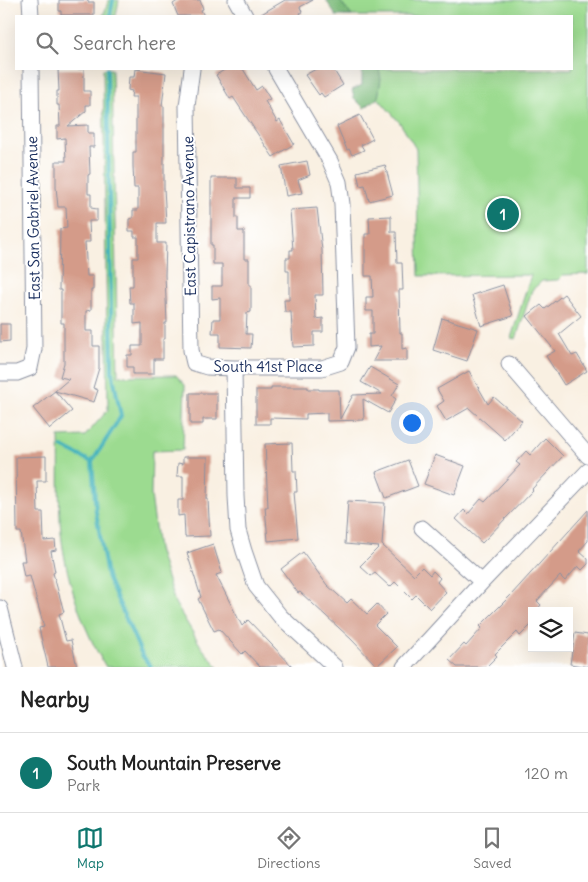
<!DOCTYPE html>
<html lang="en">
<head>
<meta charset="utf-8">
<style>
	body { margin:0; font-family:Delius,sans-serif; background:#f2f2f2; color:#222 }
	.controls { position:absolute; right:15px; bottom:15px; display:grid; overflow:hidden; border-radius:0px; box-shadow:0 5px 20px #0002 }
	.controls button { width:45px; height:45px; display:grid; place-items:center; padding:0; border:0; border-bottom:1px solid #e0e0e0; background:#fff; color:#222; font:25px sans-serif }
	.you { position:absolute; left:411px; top:422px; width:18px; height:18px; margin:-12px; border:4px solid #fff; border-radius:50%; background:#1a73e8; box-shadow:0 0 0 8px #1a73e833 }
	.badge { display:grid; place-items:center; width:32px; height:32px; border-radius:50%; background:#0f766e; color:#fff; font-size:16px; font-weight:700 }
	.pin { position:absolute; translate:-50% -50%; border:2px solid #fff; box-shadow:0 1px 5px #0006 }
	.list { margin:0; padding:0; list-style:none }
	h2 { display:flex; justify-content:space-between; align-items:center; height:65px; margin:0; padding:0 20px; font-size:21px }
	h2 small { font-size:16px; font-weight:400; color:#767676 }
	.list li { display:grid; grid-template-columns:32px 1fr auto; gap:15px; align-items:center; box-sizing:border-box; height:80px; padding:0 20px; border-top:1px solid #e0e0e0 }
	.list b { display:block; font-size:19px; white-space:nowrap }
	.list p { margin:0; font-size:16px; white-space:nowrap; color:#767676 }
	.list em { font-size:16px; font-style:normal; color:#767676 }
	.icon { flex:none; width:28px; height:28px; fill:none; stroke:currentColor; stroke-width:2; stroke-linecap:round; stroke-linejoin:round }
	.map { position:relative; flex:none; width:588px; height:667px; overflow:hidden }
	.search { position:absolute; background:#fff; box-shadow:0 5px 20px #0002; left:15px; right:15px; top:15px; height:55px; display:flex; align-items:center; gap:12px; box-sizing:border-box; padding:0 18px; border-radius:0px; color:#767676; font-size:19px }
	.sheet { height:145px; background:#fff }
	nav { display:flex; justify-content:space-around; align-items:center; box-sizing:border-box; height:70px; border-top:1px solid #e0e0e0; background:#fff; font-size:14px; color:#767676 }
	nav a { display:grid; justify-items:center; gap:2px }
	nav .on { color:#0f766e }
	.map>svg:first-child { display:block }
	.green { fill:#9cdb90; stroke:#5c8577 }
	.forest { fill:#7dbb7a; stroke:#4c756c }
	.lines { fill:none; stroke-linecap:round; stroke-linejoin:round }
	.stream { stroke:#42b2bc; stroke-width:4 }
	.building { fill:#d49b89 }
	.street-casing { stroke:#8a90a0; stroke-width:17 }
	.street { stroke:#fff; stroke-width:15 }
	.labels { text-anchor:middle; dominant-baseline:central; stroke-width:4; stroke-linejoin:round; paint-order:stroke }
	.street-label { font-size:15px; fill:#1b2f5e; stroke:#fff }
</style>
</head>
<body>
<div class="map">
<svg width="588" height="667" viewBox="0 0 588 667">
	<rect width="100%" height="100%" fill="#fff"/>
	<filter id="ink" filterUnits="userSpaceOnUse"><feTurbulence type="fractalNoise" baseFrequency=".02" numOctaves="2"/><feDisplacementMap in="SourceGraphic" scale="10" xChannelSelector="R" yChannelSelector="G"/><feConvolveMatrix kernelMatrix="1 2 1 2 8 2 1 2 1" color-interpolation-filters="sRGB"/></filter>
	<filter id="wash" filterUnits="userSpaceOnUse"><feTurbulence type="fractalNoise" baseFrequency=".0096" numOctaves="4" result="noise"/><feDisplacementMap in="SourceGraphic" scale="20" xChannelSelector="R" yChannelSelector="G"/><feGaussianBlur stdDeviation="1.12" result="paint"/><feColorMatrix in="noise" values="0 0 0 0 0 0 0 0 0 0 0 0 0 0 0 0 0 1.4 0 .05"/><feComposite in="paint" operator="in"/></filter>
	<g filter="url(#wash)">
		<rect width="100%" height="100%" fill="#f9f0e2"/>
		<path class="green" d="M109,0H119L116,16H103Z
			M333,0H588V274L563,275L558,280L542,281L532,290L516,339L511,338L531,275L419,276L416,149L400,123L378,98L379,91L370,69H572V16H343Z
			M103,69H112L118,376L176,375L185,385L183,450L152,451L151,495L158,549L175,603L202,648L218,667H106C82,628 66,579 61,533C58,501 60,468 59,437L85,436L108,410Z"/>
		<path class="forest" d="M326,0H339L352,16H336Z
			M362,69H379L381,79L378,98L364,108L354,98L352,90L362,85Z"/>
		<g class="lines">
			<path class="stream" d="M110,16L113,0
				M107,69L112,371L121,416L92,462L96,512L107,576L142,655L151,667
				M62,447L92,462"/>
		</g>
		<g id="blocks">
			<path class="building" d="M59,0H88V2H94V15H61V11H59Z
				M179,0H200L203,9L201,10L204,16H178L173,4Z
				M285,0H313L300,7L302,12L300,13L302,16H258Z
				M58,69H84V91H90V105H86V111L68,126L88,125V133H94V147H89L90,174L88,175V194H91V208L97,209V221H89L90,242H85L87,276H93V290H91V310L86,311V331H93V346H99V368L93,388L98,390L94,402L55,391L69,379L60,377L64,363V323H61V290H59L60,229L67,228L66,207H58L56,187V161H66L65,138L57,139V126H60L59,105H57V91H59Z
				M135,69L166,73L162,106H164V188L166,223H157V243H166L165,275L167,323H165V339H163V359H154V374H133V367H127V355H132V346H142V323L134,324V303H130L129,286H133V258H138V237H134V231H129V219L133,218V210H138V188H134L133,166V152H136V97H131L132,91L128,90L129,77H134Z
				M226,69H243L256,90L262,86L270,99L265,101L277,122L280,120L294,144L273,157L233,97L230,99L216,75Z
				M316,69H333L343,85L324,97L321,93L319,95L305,75Z
				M360,115L373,139L361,145L364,150L352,155L349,149L347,150L337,126Z
				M307,161L310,175L298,180L302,193L286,196L281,166Z
				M385,165L393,195L369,201L365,185L360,186L357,172Z
				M211,178H237V188H250V198H236V218L238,217V231H244V259H249V285H251V312L247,313L246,334H252L251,348L220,347V333H212L213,319H220V298L212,299V286H222V264H213V245H211Z
				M317,208L322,250L323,295H315L316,319L323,318V332H314V346L293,347L291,312H285L284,300H289V271H286V258H290V250H293L290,210Z
				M391,216V232H396L397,263H402L403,290H399L400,333H402V349L407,348V361H373L381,346L369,347V334H373V311H366V297H373L372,276H365V234H370L369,217Z
				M503,285L513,316L481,326L472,295Z
				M564,294L581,316L559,334L572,356L577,354L587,371L564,385L546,356L555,351L527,316L541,305L545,309Z
				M442,318L478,329L467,361L433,350Z
				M0,324H10V341L0,342Z
				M370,367L399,384L392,396L396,399L388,413L363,399L364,420L327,421V413L306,414V419L270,418V424H256V390H271V387H308V389H319V390H339L340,419L353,395L382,394L361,382Z
				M469,371L488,404L494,397L522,421L505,440L469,408L446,421L437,406L444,401L437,389Z
				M55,391L72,411L50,429L33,408Z
				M190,393H217V419H203V424H190Z
				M545,438L563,456L532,489L533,490L482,543L456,519L464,510L468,514L481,499L485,502L520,465L516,462L526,451L530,455Z
				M292,443L293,471H296L297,492H294L298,538L268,541L265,507H268L265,444Z
				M435,455L465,466L454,495L424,484Z
				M46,456V481H37L38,512H43L44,541L55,540L56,550L51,551L55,572L53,573L64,612L59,614L66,641L71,640L77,667H48L39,628L44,627L30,576L24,577L21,561H25L21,532H17L16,457Z
				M183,457H208L207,499H208L210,536L185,537L184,515L178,516V500H183V476H177L178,463L183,464Z
				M408,460L418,486L386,498L376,472Z
				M348,501L385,503L382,545L414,575L422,567L430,575L433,571L440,578L437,582L446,592L430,609L416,595L412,599L395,582L390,587L375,573L371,576L360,566L379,547L345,544Z
				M588,510V541L579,551L588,559V564L582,570L578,566L565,581L560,576L537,601L541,605L536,611H532V624L520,636L517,632L495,654L497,656L486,667H457L449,660L464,644L466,646L482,628L480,626L511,595Z
				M213,544L222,573L216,575L242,626L248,620L293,667H260L245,651L242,654L219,629L214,631L198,599L201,597L187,553Z
				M303,552L327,585L347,603L351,599L367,614L377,604L386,614L375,625L397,647L377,666L351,639L300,592L298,593L281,569Z
				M575,633L588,635V667L570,664Z"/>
		</g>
	</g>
	<g filter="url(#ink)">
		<use href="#blocks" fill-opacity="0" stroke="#8a90a0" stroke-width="1"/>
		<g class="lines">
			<g class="street-casing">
				<path id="street" d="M30,0L31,16
					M236,0L245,16
					M192,69L187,106L191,350L194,363L207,367L234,368H322L341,362L347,347L342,204L339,182L330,161L276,69
					M509,364L588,456
					M234,368L236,496L238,530L244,551L256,586L280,616L335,667
					M0,373H17L30,368L34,349L31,69
					M422,528L482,582
					M0,608L15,667
					M404,667L482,582L588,471"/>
			</g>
			<use href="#street" class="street"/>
		</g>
	</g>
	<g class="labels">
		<g class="street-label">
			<text transform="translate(189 216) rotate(-91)">East Capistrano Avenue</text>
			<text transform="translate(33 218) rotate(-91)">East San Gabriel Avenue</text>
			<text x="268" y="366">South 41st Place</text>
		</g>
	</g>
</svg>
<div class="controls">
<button><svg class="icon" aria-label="layers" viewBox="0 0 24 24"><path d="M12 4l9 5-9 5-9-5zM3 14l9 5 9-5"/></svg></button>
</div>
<div class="you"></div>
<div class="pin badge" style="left:503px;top:214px">1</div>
<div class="search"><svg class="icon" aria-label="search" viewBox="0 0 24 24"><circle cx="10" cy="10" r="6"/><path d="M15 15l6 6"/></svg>Search here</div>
</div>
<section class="sheet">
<h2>Nearby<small></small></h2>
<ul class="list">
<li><span class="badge">1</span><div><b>South Mountain Preserve</b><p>Park</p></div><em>120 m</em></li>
</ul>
</section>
<nav>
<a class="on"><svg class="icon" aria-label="map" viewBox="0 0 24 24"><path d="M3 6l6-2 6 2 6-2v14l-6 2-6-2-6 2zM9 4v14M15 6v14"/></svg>Map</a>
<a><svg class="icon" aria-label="directions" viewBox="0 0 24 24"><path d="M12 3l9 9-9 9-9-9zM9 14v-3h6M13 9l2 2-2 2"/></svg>Directions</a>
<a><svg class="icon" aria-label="saved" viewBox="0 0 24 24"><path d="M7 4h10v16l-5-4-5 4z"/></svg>Saved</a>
</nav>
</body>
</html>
